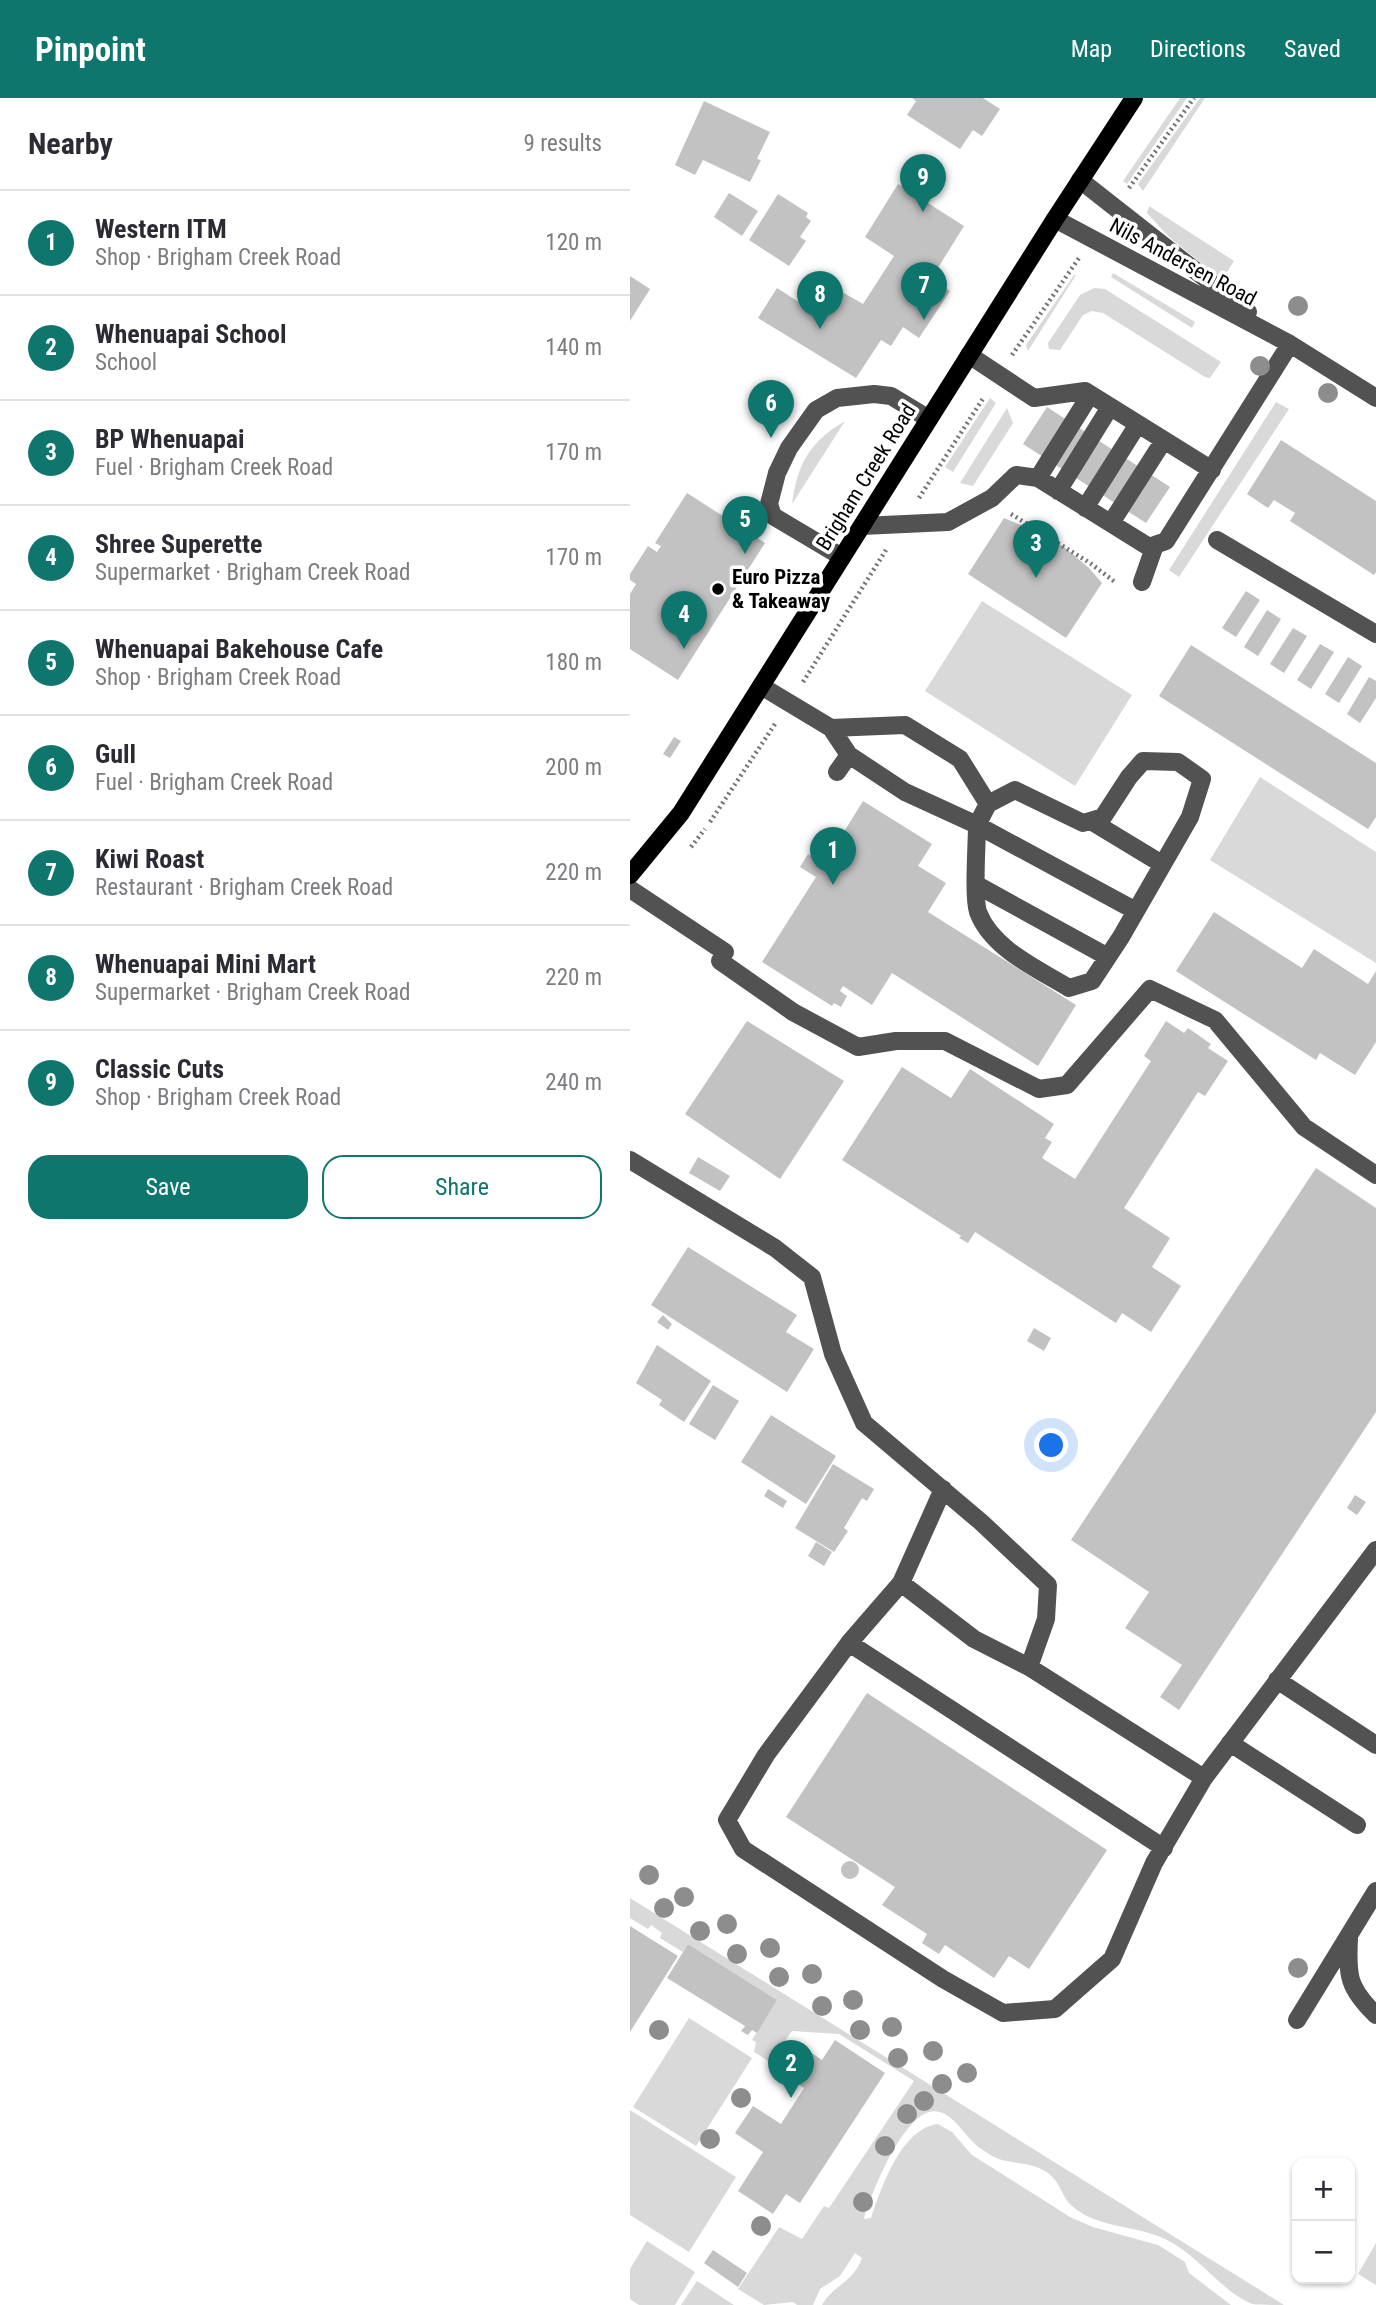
<!DOCTYPE html>
<html lang="en">
<head>
<meta charset="utf-8">
<style>
	body { margin:0; font-family:"Roboto Condensed",sans-serif; background:#f7f7f7; color:#2b2b33 }
	.controls { position:absolute; right:21px; bottom:21px; display:grid; overflow:hidden; border-radius:14px; box-shadow:0 2px 5px #0004 }
	.controls button { width:63px; height:63px; display:grid; place-items:center; padding:0; border:0; border-bottom:2px solid #e1e1e2; background:#fff; color:#2b2b33; font:35px sans-serif }
	.you { position:absolute; left:422px; top:1348px; width:24px; height:24px; margin:-18px; border:5px solid #fff; border-radius:50%; background:#1a73e8; box-shadow:0 0 0 10px #1a73e833 }
	.badge { display:grid; place-items:center; width:46px; height:46px; border-radius:50%; background:#0f766e; color:#fff; font-size:23px; font-weight:700 }
	.pin { position:absolute; translate:-50% -58px; filter:drop-shadow(0 2px 4px #0008) }
	.pin::after { content:''; position:absolute; top:37px; width:24px; height:21px; background:inherit; clip-path:polygon(0 0,100% 0,50% 100%) }
	.list { margin:0; padding:0; list-style:none }
	h2 { display:flex; justify-content:space-between; align-items:center; height:91px; margin:0; padding:0 28px; font-size:30px }
	h2 small { font-size:23px; font-weight:400; color:#7c7c81 }
	.list li { display:grid; grid-template-columns:46px 1fr auto; gap:21px; align-items:center; box-sizing:border-box; height:105px; padding:0 28px; border-top:2px solid #e1e1e2 }
	.list b { display:block; font-size:26px; white-space:nowrap }
	.list p { margin:0; font-size:23px; white-space:nowrap; color:#7c7c81 }
	.list em { font-size:23px; font-style:normal; color:#7c7c81 }
	.actions { display:flex; gap:14px; padding:21px 28px }
	.actions a { flex:1; padding:16px 0; border:2px solid #0f766e; border-radius:21px; text-align:center; font-size:24px; color:#0f766e }
	.actions .main { background:#0f766e; color:#fff }
	.map { position:relative; flex:none; width:746px; height:2207px; overflow:hidden }
	header { display:flex; align-items:center; gap:42px; box-sizing:border-box; height:98px; padding:0 35px; background:#0f766e; color:#fff }
	header strong { font-size:33px }
	nav { display:flex; gap:38px; margin-inline-start:auto; font-size:24px }
	main { display:flex }
	aside { flex:1; background:#fff }
	.map>svg:first-child { display:block }
	.green { fill:#d9d9d9 }
	.building { fill:#c2c2c2 }
	.lines { fill:none; stroke-linecap:round; stroke-linejoin:round }
	.path { stroke:#747474; stroke-width:4.5; stroke-dasharray:2 3.5; stroke-linecap:butt }
	.minor { stroke:#525252; stroke-width:18 }
	.major { stroke:#000; stroke-width:18 }
	.tree { fill:#8d8d8d }
	.poi-dot { fill:#000; stroke:#fff; stroke-width:2.5 }
	.labels { text-anchor:middle; dominant-baseline:central; stroke-width:7; stroke-linejoin:round; paint-order:stroke }
	.street-label { font-size:21px; fill:#000; stroke:#fff }
	.poi-label { font-size:21px; font-weight:bold; fill:#000; stroke:#fff; text-anchor:start }
</style>
</head>
<body>
<header>
<strong>Pinpoint</strong>
<nav><a>Map</a><a>Directions</a><a>Saved</a></nav>
</header>
<main>
<aside>
<h2>Nearby<small>9 results</small></h2>
<ul class="list">
<li><span class="badge">1</span><div><b>Western ITM</b><p>Shop · Brigham Creek Road</p></div><em>120 m</em></li>
<li><span class="badge">2</span><div><b>Whenuapai School</b><p>School</p></div><em>140 m</em></li>
<li><span class="badge">3</span><div><b>BP Whenuapai</b><p>Fuel · Brigham Creek Road</p></div><em>170 m</em></li>
<li><span class="badge">4</span><div><b>Shree Superette</b><p>Supermarket · Brigham Creek Road</p></div><em>170 m</em></li>
<li><span class="badge">5</span><div><b>Whenuapai Bakehouse Cafe</b><p>Shop · Brigham Creek Road</p></div><em>180 m</em></li>
<li><span class="badge">6</span><div><b>Gull</b><p>Fuel · Brigham Creek Road</p></div><em>200 m</em></li>
<li><span class="badge">7</span><div><b>Kiwi Roast</b><p>Restaurant · Brigham Creek Road</p></div><em>220 m</em></li>
<li><span class="badge">8</span><div><b>Whenuapai Mini Mart</b><p>Supermarket · Brigham Creek Road</p></div><em>220 m</em></li>
<li><span class="badge">9</span><div><b>Classic Cuts</b><p>Shop · Brigham Creek Road</p></div><em>240 m</em></li>
</ul>
<div class="actions"><a class="main">Save</a><a>Share</a></div>
</aside>
<div class="map">
<svg width="746" height="2207" viewBox="0 0 746 2207">
	<rect width="100%" height="100%" fill="#fff"/>
	<path class="green" d="M550,0H557L497,86L493,83Z
		M570,0H575L513,93L508,86Z
		M519,108L604,163L592,182L539,139L517,115Z
		M483,175L565,224L562,230L481,179Z
		M444,177H446L398,253L396,247Z
		M464,190L475,191L591,264L580,280L575,279L473,215L462,213L453,217L430,252L419,251L418,245L450,197Z
		M360,300L366,305L323,374L315,369Z
		M646,304L659,311L549,479L539,472Z
		M377,310L383,325L343,388L330,385Z
		M215,323L162,406C168,364 180,344 215,323Z
		M352,503L502,597L445,688L295,593Z
		M630,679L746,754V865L580,762Z
		M0,1800L654,2207C645,2207 631,2207 622,2206C592,2194 568,2157 537,2142C508,2127 468,2131 442,2108C430,2098 432,2082 413,2072C401,2065 390,2066 377,2063C368,2062 360,2057 353,2052C335,2042 322,2008 299,2014C271,2022 241,2095 234,2121L241,2120C251,2091 271,2030 308,2026L322,2034L342,2057L440,2119L463,2129L528,2147L555,2164L559,2175L601,2207H192C202,2188 224,2184 232,2160L225,2155L210,2178L190,2191L183,2207H167L163,2204L134,2207L108,2191L149,2129L172,2141L194,2108L199,2110L284,1983L209,1936L162,1933L140,1964L124,1954L126,1944L122,1942L147,1902L58,1846L53,1854L30,1840L32,1835L21,1827L18,1831L0,1820Z
		M59,1920L122,1960L66,2048L3,2009Z
		M0,2012L106,2079L59,2154L0,2117Z
		M17,2143L65,2174L45,2207H9L0,2201V2171Z
		M746,2145V2187L728,2176Z
		M67,2183L104,2207H51Z"/>
	<path class="building" d="M282,0H353L370,11L352,38L343,32L330,51L277,17L286,3Z
		M74,3L140,34L127,61L131,62L120,84L73,62L65,77L45,67Z
		M268,86L334,128L301,181L320,193L289,240L273,229L261,248L251,242L226,280L128,220L147,190L178,210L193,183L233,206L264,158L235,139Z
		M99,95L128,113L112,138L84,119Z
		M148,96L178,115L176,119L181,123L170,139L176,143L159,168L119,142Z
		M0,178L20,191L0,223Z
		M417,309L540,389L516,425L393,346Z
		M651,342L746,403V474L744,477L660,423L665,415L644,402L638,410L617,396Z
		M57,395L135,445L48,582L0,551V496L6,486L0,482V476L18,448L27,454L31,448L25,445Z
		M374,420L415,437L434,449L459,470L472,485L436,540L338,476Z
		M616,493L630,502L606,539L592,530Z
		M637,512L651,521L628,558L614,549Z
		M663,530L677,538L654,575L640,566Z
		M690,546L704,554L681,591L667,582Z
		M561,547L746,665V719L738,731L529,598Z
		M718,559L732,568L709,605L695,596Z
		M739,579L746,583V600L730,625L717,616Z
		M44,639L51,643L40,660L33,656Z
		M233,703L302,746L288,768L316,785L298,814L446,907L408,968L262,875L242,907L213,888L210,893L217,898L211,909L204,905L202,908L132,864L186,779L170,769L178,756L194,766Z
		M584,814L672,870L684,851L738,886L746,873V944L725,977L690,955L686,962L546,873Z
		M117,923L214,983L150,1081L55,1016Z
		M536,923L554,935L558,930L581,946L578,950L598,963L575,998L568,994L494,1110L540,1140L522,1169L551,1188L521,1234L492,1215L486,1225L345,1134L338,1145L329,1140L331,1138L212,1062L272,969L321,1000L340,971L424,1026L415,1040L422,1044L412,1060L445,1081L521,963L514,958Z
		M68,1059L100,1078L90,1093L59,1075Z
		M686,1070L746,1110V1314L549,1612L530,1599L552,1567L495,1530L519,1494L441,1442Z
		M58,1149L167,1217L156,1234L184,1251L157,1294L21,1207Z
		M33,1217L42,1226L38,1232L27,1224Z
		M404,1230L421,1240L414,1253L397,1243Z
		M27,1247L81,1283L54,1324L29,1307L32,1302L6,1285Z
		M83,1287L109,1303L85,1342L59,1326Z
		M141,1317L206,1358L176,1406L111,1364Z
		M203,1366L244,1391L237,1403L232,1400L214,1430L218,1433L204,1454L165,1430Z
		M138,1391L157,1403L153,1410L134,1398Z
		M725,1397L736,1404L727,1417L717,1410Z
		M186,1444L202,1454L194,1468L178,1458Z
		M237,1595L477,1752L399,1871L379,1858L364,1880L315,1847L309,1856L292,1845L297,1836L252,1807L265,1789L156,1719Z
		M211 1772a9 9 0 1 1 18 0a9 9 0 1 1-18 0Z
		M0,1828L48,1858L0,1934Z
		M58,1846L147,1902L127,1935L122,1932L118,1937L111,1933L115,1928L37,1880Z
		M205,1942L255,1975L170,2105L156,2096L143,2116L108,2093L133,2054L105,2035L123,2008L151,2026L174,1990L146,1971L164,1943L192,1962Z
		M83,2152L117,2175L108,2189L74,2165Z"/>
	<g class="lines">
		<path class="path" d="M499,90L564,0
			M382,257L449,160
			M289,400L354,299
			M381,416L460,465L485,484
			M173,584L256,452
			M80,724L145,626
			M61,749L75,731"/>
		<path class="minor" d="M450,82L618,214
			M425,121L660,246L746,300
			M339,257L404,300L455,293L582,372
			M408,380L460,297
			M428,393L480,309
			M455,410L508,326
			M481,425L534,342
			M232,428L318,424L362,400L386,377L408,380L519,449L536,443L660,246
			M587,442L746,536
			M212,459L143,418L139,406L147,375L159,350L186,312L207,300L244,296L261,298L299,321
			M512,484L525,447
			M131,588L201,630L219,657L275,694L347,727C347,747 343,798 348,814C362,851 408,871 439,890L462,883L491,839L560,719L572,681L548,664L513,663L499,679L473,719L453,725L385,692L358,706L347,727L506,813
			M201,630L275,627L330,661L358,706
			M207,674L219,657
			M461,723L532,766
			M347,787L478,859
			M0,791L95,854
			M90,863L163,914L228,949L266,943H315L409,991L437,987L520,891L585,922L674,1029L746,1077
			M0,1062L145,1150L182,1179L203,1256L234,1325L351,1424L418,1487L416,1521L399,1569L574,1680L746,1452
			M313,1391L271,1485L344,1541L399,1569
			M271,1485L219,1545L136,1657L97,1722L113,1751L313,1881L373,1915L425,1911L482,1861L524,1765L574,1680
			M219,1545L534,1750
			M647,1582L746,1647
			M600,1645L727,1727
			M719,1840C717,1878 718,1890 746,1917
			M667,1922L746,1793"/>
		<path class="major" d="M0,777L51,715L425,121L504,0"/>
	</g>
	<g class="tree">
		<circle cx="668" cy="208" r="10"/>
		<circle cx="630" cy="268" r="10"/>
		<circle cx="698" cy="295" r="10"/>
		<circle cx="19" cy="1777" r="10"/>
		<circle cx="54" cy="1799" r="10"/>
		<circle cx="34" cy="1810" r="10"/>
		<circle cx="97" cy="1826" r="10"/>
		<circle cx="70" cy="1833" r="10"/>
		<circle cx="140" cy="1850" r="10"/>
		<circle cx="107" cy="1856" r="10"/>
		<circle cx="668" cy="1870" r="10"/>
		<circle cx="182" cy="1876" r="10"/>
		<circle cx="149" cy="1879" r="10"/>
		<circle cx="223" cy="1902" r="10"/>
		<circle cx="192" cy="1908" r="10"/>
		<circle cx="262" cy="1929" r="10"/>
		<circle cx="29" cy="1932" r="10"/>
		<circle cx="230" cy="1932" r="10"/>
		<circle cx="303" cy="1953" r="10"/>
		<circle cx="268" cy="1960" r="10"/>
		<circle cx="337" cy="1975" r="10"/>
		<circle cx="312" cy="1986" r="10"/>
		<circle cx="111" cy="2000" r="10"/>
		<circle cx="294" cy="2003" r="10"/>
		<circle cx="277" cy="2016" r="10"/>
		<circle cx="80" cy="2041" r="10"/>
		<circle cx="255" cy="2048" r="10"/>
		<circle cx="233" cy="2104" r="10"/>
		<circle cx="131" cy="2128" r="10"/>
	</g>
	<circle class="poi-dot" cx="88" cy="491" r="7"/>
	<g class="labels">
		<g class="street-label">
			<text transform="translate(553 164) rotate(28)">Nils Andersen Road</text>
			<text transform="translate(236 379) rotate(-58)">Brigham Creek Road</text>
		</g>
		<g class="poi-label">
			<text x="102" y="479">Euro Pizza<tspan x="102" dy="24">&amp; Takeaway</tspan></text>
		</g>
	</g>
</svg>
<div class="controls">
<button>+</button>
<button>−</button>
</div>
<div class="you"></div>
<div class="pin badge" style="left:203px;top:787px">1</div>
<div class="pin badge" style="left:161px;top:2000px">2</div>
<div class="pin badge" style="left:406px;top:480px">3</div>
<div class="pin badge" style="left:54px;top:551px">4</div>
<div class="pin badge" style="left:115px;top:456px">5</div>
<div class="pin badge" style="left:141px;top:340px">6</div>
<div class="pin badge" style="left:294px;top:222px">7</div>
<div class="pin badge" style="left:190px;top:231px">8</div>
<div class="pin badge" style="left:293px;top:114px">9</div>
</div>
</main>
</body>
</html>
